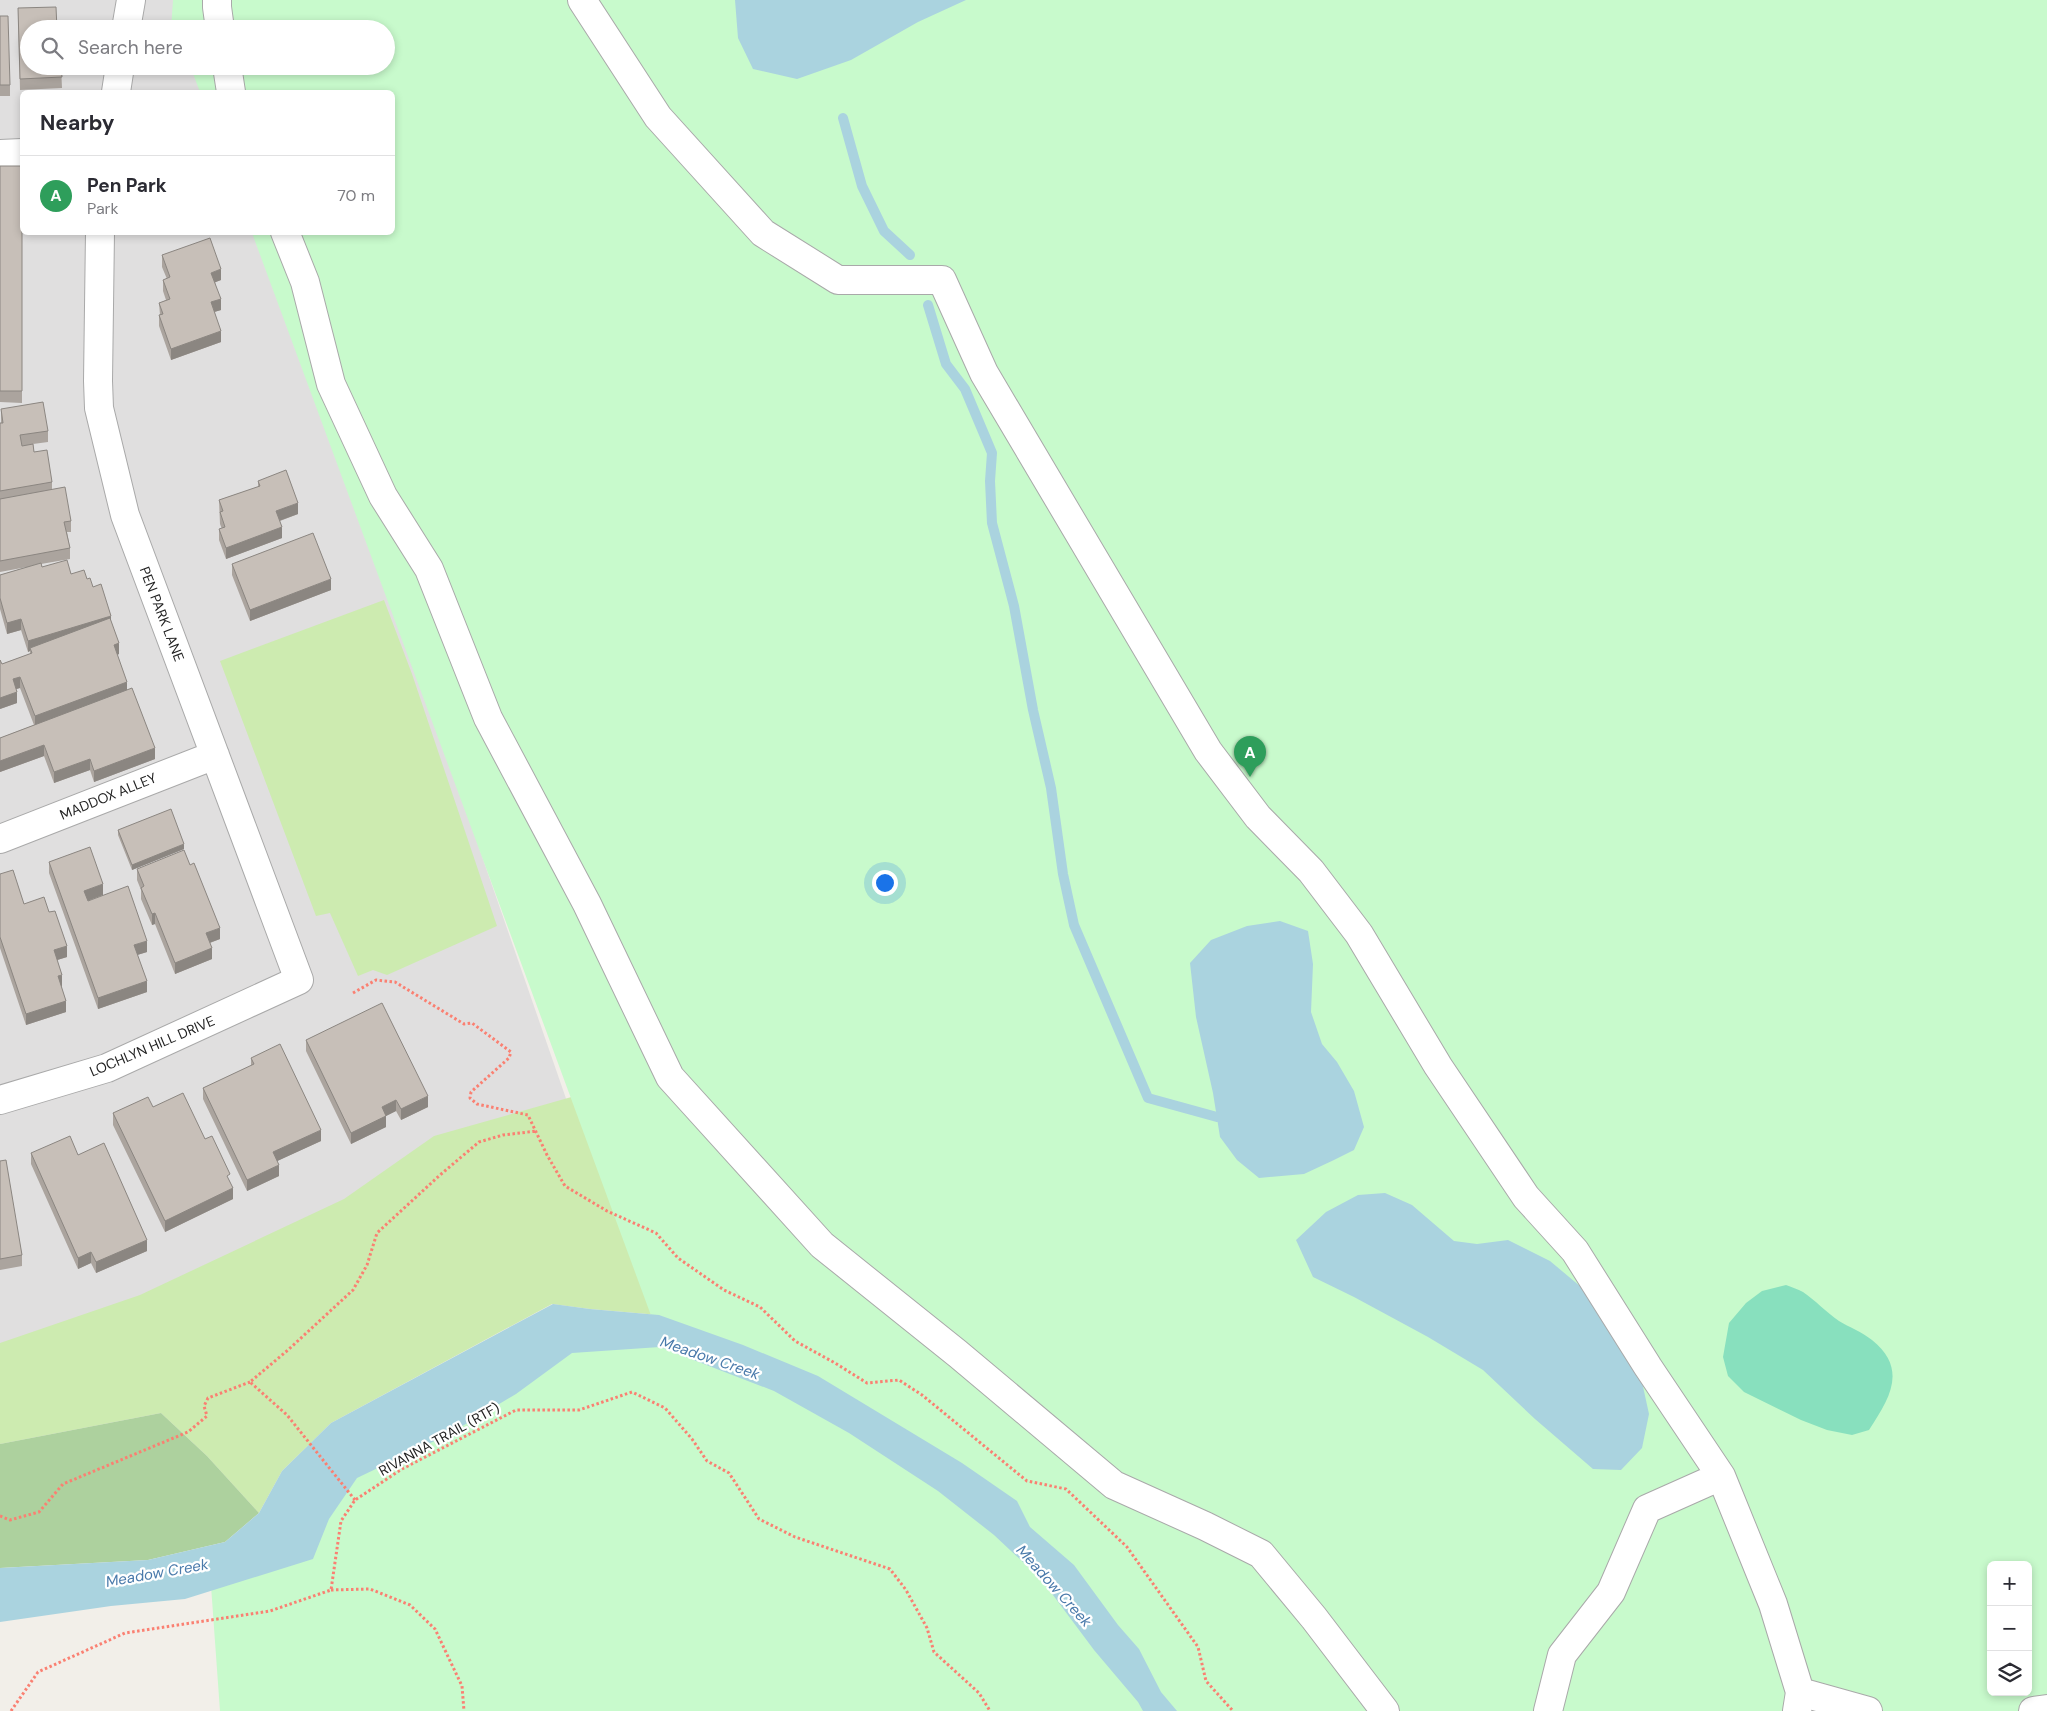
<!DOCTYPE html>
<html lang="en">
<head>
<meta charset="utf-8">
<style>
	body { margin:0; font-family:"DM Sans",sans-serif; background:#f7f7f7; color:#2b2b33 }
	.controls { position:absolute; right:15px; bottom:15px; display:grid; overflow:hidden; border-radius:8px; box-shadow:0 2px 8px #0003 }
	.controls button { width:45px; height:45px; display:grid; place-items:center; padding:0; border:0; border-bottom:1px solid #e1e1e2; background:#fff; color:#2b2b33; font:25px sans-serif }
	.you { position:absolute; left:884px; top:882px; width:18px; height:18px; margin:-12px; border:4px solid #fff; border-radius:50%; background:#1a73e8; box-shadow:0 0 0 8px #1a73e833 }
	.badge { display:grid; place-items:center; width:32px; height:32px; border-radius:50%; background:#b45309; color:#fff; font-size:16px; font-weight:700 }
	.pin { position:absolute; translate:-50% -41px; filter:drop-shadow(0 1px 2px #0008) }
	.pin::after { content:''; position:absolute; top:26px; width:18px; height:15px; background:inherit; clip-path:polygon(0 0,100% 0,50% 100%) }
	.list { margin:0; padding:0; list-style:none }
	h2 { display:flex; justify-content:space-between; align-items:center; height:65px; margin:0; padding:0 20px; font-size:21px }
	h2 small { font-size:16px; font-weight:400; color:#7c7c81 }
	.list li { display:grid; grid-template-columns:32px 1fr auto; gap:15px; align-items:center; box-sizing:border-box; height:80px; padding:0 20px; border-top:1px solid #e1e1e2 }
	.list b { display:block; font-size:19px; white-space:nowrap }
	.list p { margin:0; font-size:16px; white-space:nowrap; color:#7c7c81 }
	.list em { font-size:16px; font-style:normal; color:#7c7c81 }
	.icon { flex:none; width:28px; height:28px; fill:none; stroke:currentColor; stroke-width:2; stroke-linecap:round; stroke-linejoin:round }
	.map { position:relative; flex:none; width:2047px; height:1711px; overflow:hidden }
	.search { position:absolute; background:#fff; box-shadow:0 2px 8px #0003; left:20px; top:20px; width:375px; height:55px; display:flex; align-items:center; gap:12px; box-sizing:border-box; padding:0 18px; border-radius:28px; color:#7c7c81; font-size:19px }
	.panel { position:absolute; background:#fff; box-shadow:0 2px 8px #0003; left:20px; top:90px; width:375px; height:145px; border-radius:8px }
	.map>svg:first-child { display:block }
	.residential { fill:#e0dfdf }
	.grass { fill:#cdebb0 }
	.forest { fill:#add19e }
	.park { fill:#c8facc; fill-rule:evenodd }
	.pitch { fill:#88e0be }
	.water { fill:#aad3df }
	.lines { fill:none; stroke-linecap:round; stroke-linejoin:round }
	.stream { stroke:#aad3df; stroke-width:10 }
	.minor-casing { stroke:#a9a9a9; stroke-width:30 }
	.path { stroke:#fa8072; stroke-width:3; stroke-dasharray:2.5 2.5; stroke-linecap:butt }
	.minor { stroke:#fff; stroke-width:28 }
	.wall { fill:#aba49e }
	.shaded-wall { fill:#8b8681 }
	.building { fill:#c7bfb8; stroke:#8b8681 }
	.labels { text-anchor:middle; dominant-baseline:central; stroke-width:4.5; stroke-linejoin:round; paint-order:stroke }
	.street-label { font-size:14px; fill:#222; stroke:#fff }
	.water-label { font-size:15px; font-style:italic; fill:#4a7aab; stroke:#fff }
</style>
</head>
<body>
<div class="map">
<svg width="2047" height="1711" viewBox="0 0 2047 1711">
	<rect width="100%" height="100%" fill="#f2efe9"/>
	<path class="residential" d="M0,0H186L196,29H29V66H209L218,92H22V232L266,233L579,1136L0,1363Z"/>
	<path class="grass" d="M384,600L412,674L497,926L387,975L373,970L358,976L330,913L316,916L220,661Z
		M582,1094L659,1315L590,1309L552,1304L331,1423L282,1471L259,1513L207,1456L161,1413L0,1444V1343L140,1295L344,1199L434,1136Z"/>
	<path class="forest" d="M161,1413L207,1456L259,1513L225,1542L148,1560L0,1568V1444Z"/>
	<path class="park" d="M173,0H2047V1711H220L209,1558L568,1322L663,1348L252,233L392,232V92H200L192,71L169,69V66H386V29H171ZM1991,1565H2028V1692H1991Z"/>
	<path class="pitch" d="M1786,1285C1791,1287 1798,1289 1803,1292C1815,1300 1826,1312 1839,1321C1849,1327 1862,1332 1872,1340C1908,1369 1890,1398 1869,1430L1852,1435L1827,1430L1801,1420L1744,1392L1728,1376L1723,1357L1729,1323L1746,1303L1762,1291Z"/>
	<path class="water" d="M735,0H966L918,22L851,60L797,79L753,69L738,38Z
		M1280,921L1308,931L1313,964L1311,1012L1322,1044L1337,1062L1354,1091L1364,1127L1354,1150L1334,1160L1304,1174L1259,1178L1237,1160L1220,1137L1213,1093L1196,1017L1190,963L1211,940L1247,926Z
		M1385,1193L1412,1205L1454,1241L1477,1244L1508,1240L1550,1261L1587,1292L1642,1382L1649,1414L1642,1448L1621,1470L1593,1469L1535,1419L1483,1370L1428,1337L1354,1297L1313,1277L1296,1240L1326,1212L1358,1195Z
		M553,1304L590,1309L659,1315L743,1345L818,1376L962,1463L1017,1501L1030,1527L1074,1565L1118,1625L1139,1649L1161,1692L1177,1711H1143L1138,1702L1094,1650L1041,1579L994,1535L938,1491L849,1433L774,1391L660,1347L572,1353L516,1394L449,1434L357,1478L329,1519L313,1559L185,1599L111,1606L0,1622V1568L148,1560L225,1542L259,1513L282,1471L331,1423Z"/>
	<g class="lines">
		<path class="stream" d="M843,118L862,186L884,231L910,255
			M928,305L946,364L965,389L992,453L990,481L992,523L1014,606L1033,710L1051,788L1063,874L1074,925L1148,1098L1217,1117"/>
		<g class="minor-casing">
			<path id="minor" d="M217,0V7L220,29
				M582,0L658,117L763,233L838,280H942L984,373L1208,751L1258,817L1311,871L1359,934L1438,1066L1526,1197L1575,1251L1648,1367L1721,1476L1773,1604L1800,1692L1797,1711
				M126,29L131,0
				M227,66L231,92
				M116,92L120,66
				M0,154L22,153
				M285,232L305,282L331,384L383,496L429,569L488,718L587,904L670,1077L822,1245L958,1354L1114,1485L1205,1526L1261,1554L1314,1618L1385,1711
				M0,839L215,755
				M0,1100L107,1068L299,980L125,515L99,408L98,381L100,232
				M1800,1692L1868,1711
				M1548,1711L1562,1655L1611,1592L1647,1509L1721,1476
				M2033,1711L2047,1709"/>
		</g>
		<path class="path" d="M353,993L376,980L395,982L464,1024L472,1023L511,1052L509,1058L471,1092L470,1098L477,1104L528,1115L547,1155L565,1186L607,1211L656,1233L678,1258L724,1290L760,1307L795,1341L835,1363L867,1383L899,1380L922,1395L1027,1481L1066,1489L1127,1547L1198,1647L1206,1681L1233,1711
			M355,1500L287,1415L250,1382L288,1350L353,1290L367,1265L377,1233L440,1175L479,1142L503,1135L537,1131
			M0,1516L10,1520L39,1512L63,1484L188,1432L207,1416L204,1406L208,1398L250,1382
			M331,1590L370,1589L410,1605L435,1629L462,1686L464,1711
			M11,1711L38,1672L125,1633L270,1611L331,1590L341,1521L355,1500L402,1469L516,1410H579L632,1392L665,1408L692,1439L707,1461L729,1473L759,1519L795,1537L890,1569L906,1590L927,1628L934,1652L979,1693L990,1711"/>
		<use href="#minor" class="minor"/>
	</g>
	<path class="wall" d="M18,8L29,29L61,66L62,88L20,90Z
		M0,16L10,85V96H0Z
		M0,166H22V403L0,402Z
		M162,255L221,280L215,282L221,310L214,312L221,342L171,360L159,326V315H160L159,303L166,300L163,291V280L167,279L162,267Z
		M1,409L48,431V442L33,444L34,452L52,482V490L71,521V532H67L70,548V559L41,564L42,567L71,574L87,579L93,587L111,622L119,654L117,655L127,690L155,759L94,782L90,770L54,783L44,756L0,772V738L34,725L20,688L16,689L17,703L0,709V660L2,664L30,654V651L28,652L21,630L7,634L0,609V575L27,567L0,572V423H1Z
		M258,481L298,514L280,521L282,538L226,559L219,540V529H222L220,524L219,500L258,487Z
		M232,564L331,590L250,621L232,575Z
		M118,830L184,849L132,870L118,835Z
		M49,862L103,895L88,901L147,952L137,955L147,992L98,1009L49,873Z
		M137,869L220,939L210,943L212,959L175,974L155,924L152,925L141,899V890L137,880Z
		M0,874L24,904L49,912L67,957L57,960L66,1012L26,1025L0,948Z
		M306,1040L428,1107L401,1120L396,1111L386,1116V1127L351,1144L306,1051Z
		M251,1058L321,1141L277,1161L279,1176L247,1191L203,1099V1088L251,1066Z
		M153,1107L205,1139L230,1182L233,1199L165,1232L113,1125V1113Z
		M31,1153L78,1155L147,1251L96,1273L91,1263L78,1269L31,1164Z
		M0,1161L22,1255V1266L0,1270Z"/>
	<path class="shaded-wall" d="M221,269V280L211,284V273Z
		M221,299V310L211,313V302Z
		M221,331V342L171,360V349Z
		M298,503V514L276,522V511Z
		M282,527V538L226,559V548Z
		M331,579V590L250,621V610Z
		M111,616V627L30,648V651L28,652V641Z
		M21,619V630L7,634V623Z
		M119,643V654L114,656V645Z
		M20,677V688L13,690V679Z
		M127,682V693L35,727V716Z
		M17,692V703L0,709V698Z
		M44,745V756L0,772V761Z
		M155,748V759L94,782V771Z
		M90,759V770L54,783V772Z
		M184,844V849L132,870V865Z
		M103,884V895L84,902V891Z
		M155,913V924L152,925V914Z
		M220,928V939L206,944V933Z
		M147,941V952L134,956V945Z
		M67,946V957L54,961V950Z
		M212,948V959L175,974V963Z
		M62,975V986L58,987V976Z
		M147,981V992L98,1009V998Z
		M66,1001V1012L26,1025V1014Z
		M428,1096V1107L401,1120V1109Z
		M396,1100V1111L386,1116V1127L351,1144V1133L382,1107Z
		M321,1130V1141L273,1163V1152Z
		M279,1165V1176L247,1191V1180Z
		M233,1188V1199L165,1232V1221Z
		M147,1240V1251L96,1273V1262Z
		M91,1252V1263L78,1269V1258Z"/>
	<path class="building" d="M56,7L57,29H29V66H61L62,77L20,79L18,8Z
		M0,16H8L10,85H0Z
		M0,166H22V391H0Z
		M210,238L221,269L211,273L221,299L211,302L221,331L171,349L159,315L163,314L159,303L170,299L163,280L170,277L162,255Z
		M43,402L48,431L20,435L22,446L33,444L34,452L47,450L52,482L0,491V423H3L1,409Z
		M286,470L298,503L276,511L282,527L226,548L219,529L225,527L220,512L223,511L219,500L260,486L258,481Z
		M65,487L71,521L64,522L70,548L0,561V499Z
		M313,533L331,579L250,610L232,564Z
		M67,560L71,574L84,570L87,579L90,578L93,587L101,584L111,616L28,641L21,619L7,623L0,598V575L41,563L42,567Z
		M110,618L119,643L114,645L127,682L35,716L20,677L13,679L17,692L0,698V660L2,664L32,653L30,648Z
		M132,688L155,748L94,771L90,759L54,772L44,745L0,761V738Z
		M171,809L184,844L132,865L118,830Z
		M90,847L103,884L84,891L88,901L128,886L147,941L134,945L147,981L98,998L49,862Z
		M184,850L190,865L194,863L220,928L206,933L212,948L175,963L155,913L152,914L141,888L144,886L137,869Z
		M13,870L24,904L44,897L49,912L55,911L67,946L54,950L62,975L58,976L66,1001L26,1014L0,937V874Z
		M382,1003L428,1096L401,1109L396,1100L382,1107L386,1116L351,1133L306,1040Z
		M280,1044L321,1130L273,1152L279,1165L247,1180L203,1088L254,1064L251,1058Z
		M183,1093L205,1139L212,1136L230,1174L227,1176L233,1188L165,1221L113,1113L148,1097L153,1107Z
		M70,1136L78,1155L104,1143L147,1240L96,1262L91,1252L78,1258L31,1153Z
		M6,1160L22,1255L0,1259V1161Z"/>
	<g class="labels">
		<g class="street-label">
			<text transform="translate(162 614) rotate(69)">PEN PARK LANE</text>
			<text transform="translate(108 796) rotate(-22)">MADDOX ALLEY</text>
			<text transform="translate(152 1046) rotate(-23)">LOCHLYN HILL DRIVE</text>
			<text transform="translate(439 1439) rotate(-29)">RIVANNA TRAIL (RTF)</text>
		</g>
		<g class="water-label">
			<text transform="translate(710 1358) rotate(19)">Meadow Creek</text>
			<text transform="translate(157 1573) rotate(-10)">Meadow Creek</text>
			<text transform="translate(1054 1586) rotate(48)">Meadow Creek</text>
		</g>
	</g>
</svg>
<div class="controls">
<button>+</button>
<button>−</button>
<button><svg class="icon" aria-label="layers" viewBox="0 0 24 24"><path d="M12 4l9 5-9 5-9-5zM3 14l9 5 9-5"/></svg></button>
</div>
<div class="you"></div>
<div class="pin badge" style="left:1250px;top:777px;background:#2e9e5b">A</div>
<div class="search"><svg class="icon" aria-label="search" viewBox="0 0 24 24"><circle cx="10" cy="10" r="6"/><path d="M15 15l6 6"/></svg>Search here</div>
<section class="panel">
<h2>Nearby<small></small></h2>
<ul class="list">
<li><span class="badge" style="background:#2e9e5b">A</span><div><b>Pen Park</b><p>Park</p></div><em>70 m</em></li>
</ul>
</section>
</div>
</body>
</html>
